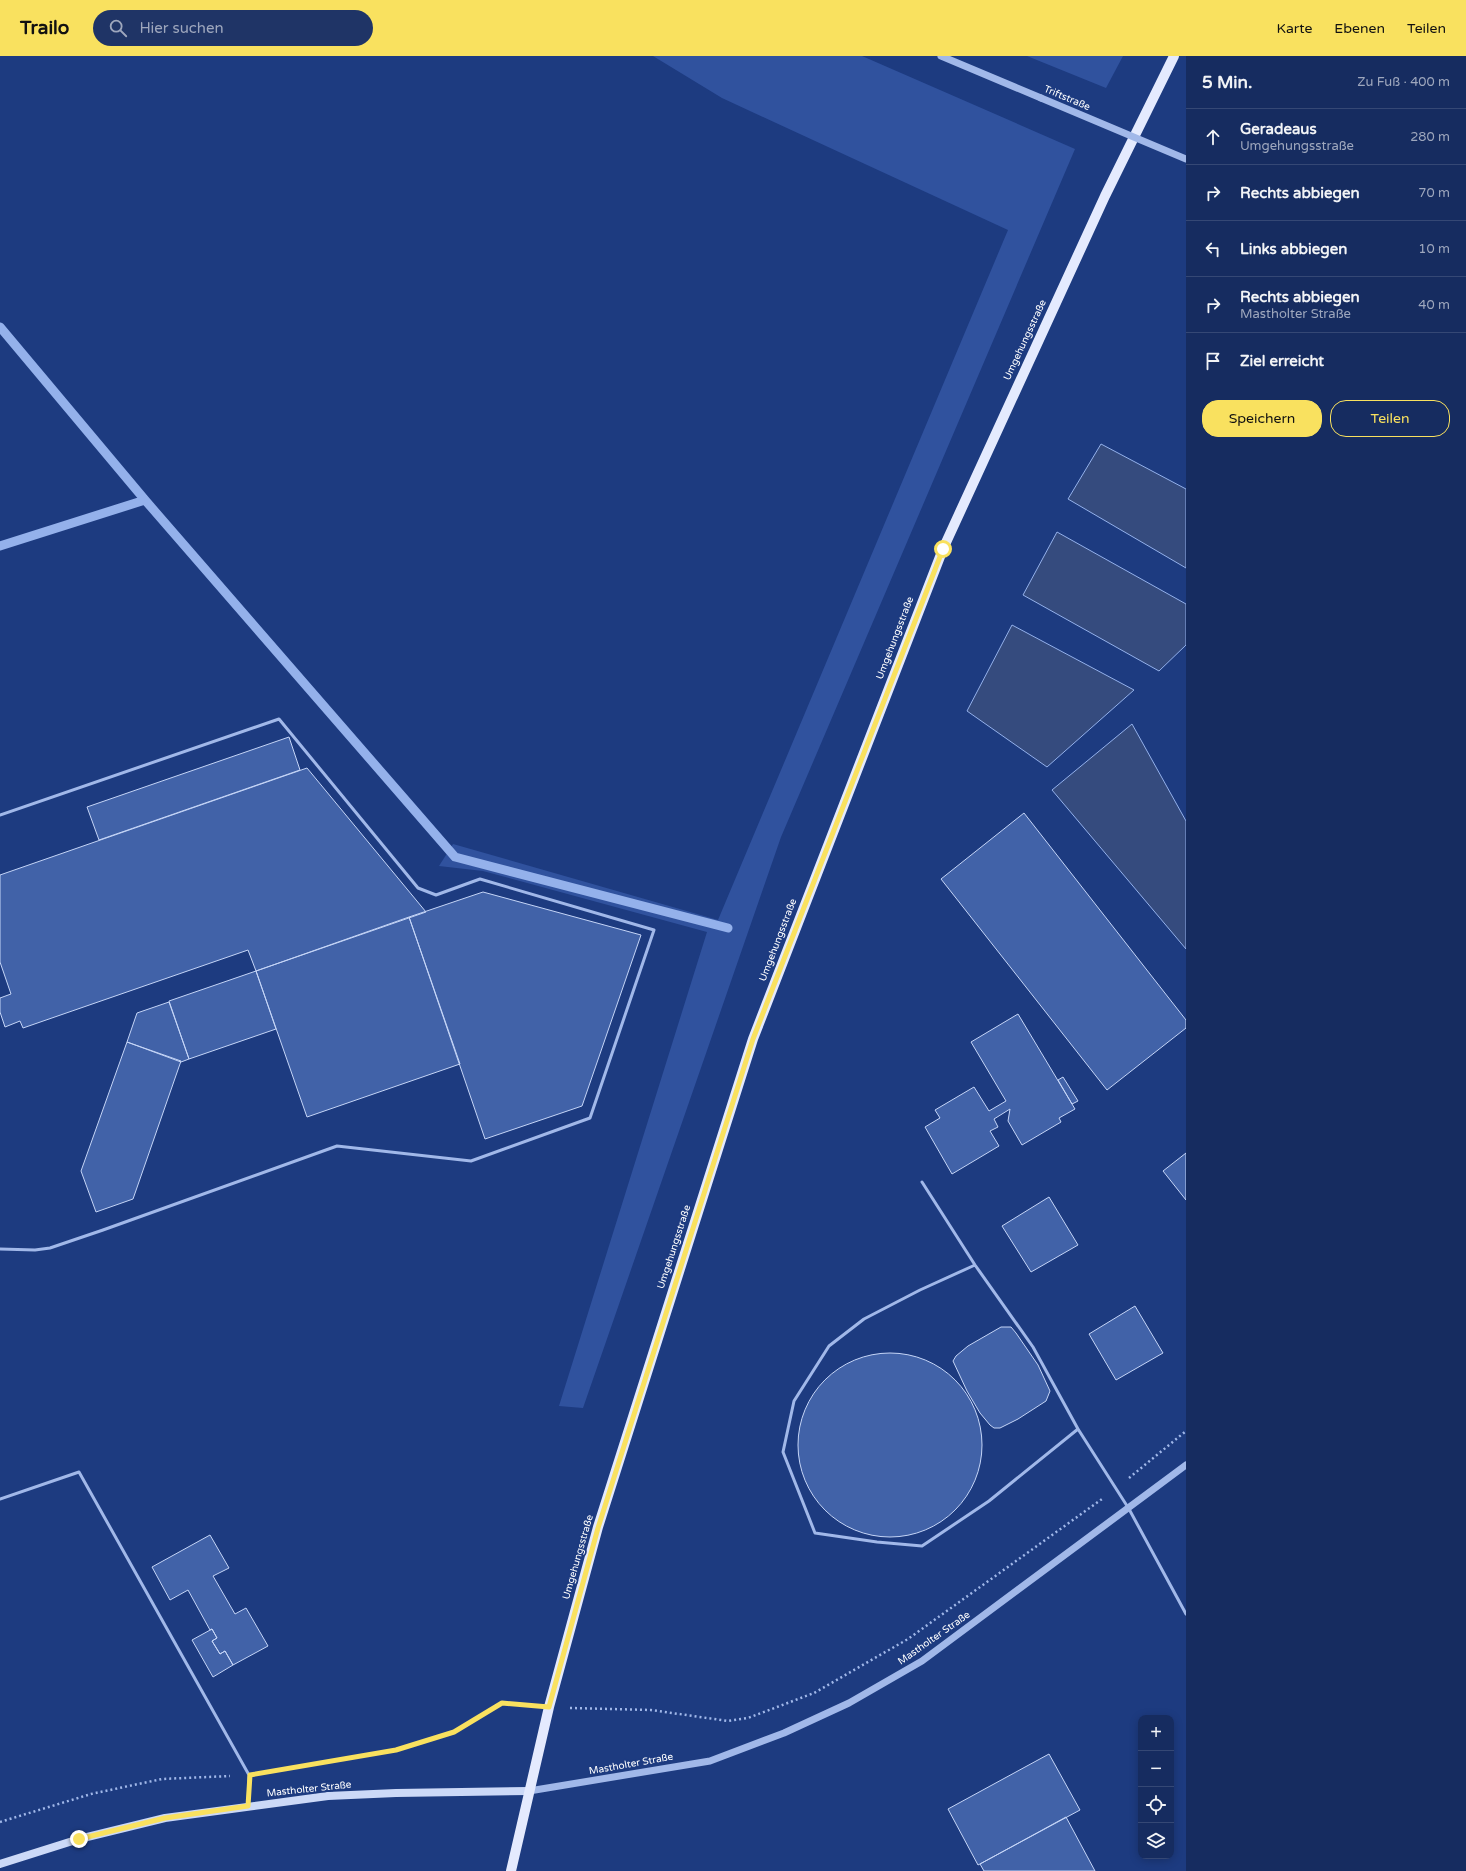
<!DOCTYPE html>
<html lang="de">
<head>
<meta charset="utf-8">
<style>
	body { margin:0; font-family:"Varela Round",sans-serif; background:#1f3466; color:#f1f3f6 }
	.controls { position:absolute; right:12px; bottom:12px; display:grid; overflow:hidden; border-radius:8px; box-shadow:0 2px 10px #0003 }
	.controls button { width:36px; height:36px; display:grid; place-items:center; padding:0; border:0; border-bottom:1px solid #354875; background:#162c60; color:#f1f3f6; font:20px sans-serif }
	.stop { position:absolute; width:12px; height:12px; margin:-9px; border:3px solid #f9e15f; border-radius:50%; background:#fff }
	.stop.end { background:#f9e15f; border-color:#fff; box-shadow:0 1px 4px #0008 }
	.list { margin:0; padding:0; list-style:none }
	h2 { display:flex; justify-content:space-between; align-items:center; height:52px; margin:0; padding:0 16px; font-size:17px }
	h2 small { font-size:13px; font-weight:400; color:#9ea7bd }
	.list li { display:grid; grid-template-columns:26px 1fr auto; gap:12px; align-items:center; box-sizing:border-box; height:56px; padding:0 16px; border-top:1px solid #354875 }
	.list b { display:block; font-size:15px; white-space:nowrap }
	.list p { margin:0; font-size:13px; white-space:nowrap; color:#9ea7bd }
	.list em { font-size:13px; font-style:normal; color:#9ea7bd }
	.actions { display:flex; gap:8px; padding:12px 16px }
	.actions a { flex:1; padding:9px 0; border:1px solid #f9e15f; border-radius:16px; text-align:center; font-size:14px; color:#f9e15f }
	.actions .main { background:#f9e15f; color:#111 }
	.icon { flex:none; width:22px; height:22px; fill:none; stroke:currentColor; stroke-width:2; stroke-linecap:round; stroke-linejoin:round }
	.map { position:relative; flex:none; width:1186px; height:1815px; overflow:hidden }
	header { display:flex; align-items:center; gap:24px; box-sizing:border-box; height:56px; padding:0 20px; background:#f9e15f; color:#111 }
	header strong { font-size:19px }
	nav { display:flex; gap:22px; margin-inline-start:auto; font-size:14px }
	.search { width:280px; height:36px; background:#1f3466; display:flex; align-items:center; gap:10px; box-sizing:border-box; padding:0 14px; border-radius:22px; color:#9ea7bd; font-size:15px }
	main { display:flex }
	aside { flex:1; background:#162c60 }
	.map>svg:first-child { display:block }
	.green { fill:#30529e }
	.water { fill:#354b7e; stroke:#94b1eb }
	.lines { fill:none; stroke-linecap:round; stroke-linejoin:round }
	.stream { stroke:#94b1eb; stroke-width:9 }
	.building { fill:#4162a8; stroke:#c5d5f7 }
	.path { stroke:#a1b8e9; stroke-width:2.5; stroke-dasharray:2 3; stroke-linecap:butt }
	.service { stroke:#a1b8e9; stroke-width:3 }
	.tertiary { stroke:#a1b8e9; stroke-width:7 }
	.secondary { stroke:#ccd9f7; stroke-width:8 }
	.primary { stroke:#e4eafe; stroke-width:10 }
	.tertiary-bridge { stroke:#a1b8e9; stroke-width:7 }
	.route { stroke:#f9e15f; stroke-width:5 }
	.labels { text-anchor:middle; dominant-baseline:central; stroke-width:3.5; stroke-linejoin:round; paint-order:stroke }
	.street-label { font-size:10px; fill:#fff; stroke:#1d3b80 }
</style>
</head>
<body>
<header>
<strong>Trailo</strong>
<div class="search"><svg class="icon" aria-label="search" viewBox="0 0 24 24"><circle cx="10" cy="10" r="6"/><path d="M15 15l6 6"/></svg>Hier suchen</div>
<nav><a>Karte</a><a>Ebenen</a><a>Teilen</a></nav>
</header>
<main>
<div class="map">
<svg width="1186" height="1815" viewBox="0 0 1186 1815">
	<rect width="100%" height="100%" fill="#1d3b80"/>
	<path class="green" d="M653,0H862L1075,93L781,781L583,1352L559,1350L707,876L483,815L439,810L453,788L718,864L1008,174L722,42Z
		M1027,0H1123L1106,32Z"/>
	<path class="water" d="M1101,388L1186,433V512L1068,443Z
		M1057,476L1186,548V589L1159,615L1023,539Z
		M1012,569L1134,634L1047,711L967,655Z
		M1132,668L1186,765V893L1052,734Z"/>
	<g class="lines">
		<path class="stream" d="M0,271L145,444L455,801L728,872
			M0,490L145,444"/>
	</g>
	<path class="building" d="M289,681L300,714L99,784L87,751Z
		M307,712L426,856L256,915L248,894L23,972L20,965L5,971L0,956V942L11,938L0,906V819Z
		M1024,757L1186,964V972L1107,1034L941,823Z
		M483,836L641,879L582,1050L485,1083L409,861Z
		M409,861L460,1008L307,1061L256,915Z
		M256,915L276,973L189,1003L169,945Z
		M169,946L189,1003L181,1006L127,986L137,957Z
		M1018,958L1075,1053L1059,1062L1061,1066L1022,1089L1008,1065L1010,1053L994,1063L998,1071L990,1075L999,1090L952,1118L925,1071L940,1062L935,1054L974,1031L989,1055L1006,1045L971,986Z
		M127,986L181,1005L133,1143L96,1156L81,1115Z
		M1063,1021L1078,1045L1072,1048L1058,1024Z
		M1186,1097V1144L1163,1115Z
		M1049,1141L1078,1189L1031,1216L1002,1170Z
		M1135,1250L1163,1297L1116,1324L1089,1278Z
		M1001,1271H1011L1016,1277L1038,1309L1050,1335L1046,1345L1018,1363L1000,1372H994L990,1369L980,1357L967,1335L953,1305L956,1300L968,1290Z
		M798 1389a92 92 0 1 1 184 0a92 92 0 1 1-184 0Z
		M210,1479L229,1512L213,1520L235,1558L246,1552L268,1590L233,1609L225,1595L220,1598L212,1585L217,1582L212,1573L210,1574L188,1534L170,1544L152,1511Z
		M212,1573L217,1582L212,1585L220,1598L225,1595L233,1609L213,1621L192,1584Z
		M1049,1698L1080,1754L978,1809L948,1753Z
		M1066,1761L1095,1815H984L980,1808Z"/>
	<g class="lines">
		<path class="path" d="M1129,1422L1186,1375
			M570,1652L651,1654L728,1665L748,1662L814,1637L908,1583L1102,1443
			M265,1716L396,1694L454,1676L502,1647L529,1649
			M0,1766L91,1738L162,1723L230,1720"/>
		<path class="service" d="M0,759L279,663L418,832L436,839L480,823L654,874L590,1062L471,1105L337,1090L103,1174L50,1192L35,1194L0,1193
			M922,1126L975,1209L1033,1291L1078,1373L1129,1453L1186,1558
			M975,1209L920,1234L864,1263L829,1290L794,1345L783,1396L815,1477L877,1486L922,1490L989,1445L1078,1373
			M0,1443L79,1416L249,1719L248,1750"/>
		<path class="tertiary" d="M941,0L1041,42
			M529,1735L710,1705L784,1677L849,1647L922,1605L1186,1409"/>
		<path class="secondary" d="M0,1808L79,1783L165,1762L328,1740L396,1737L529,1735"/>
		<path class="primary" d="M511,1815L549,1651L598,1471L753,983L943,493L1105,140L1174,0"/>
		<path class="tertiary-bridge" d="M1041,42L1186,103"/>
	</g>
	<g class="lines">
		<path class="route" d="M79,1783L165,1762L248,1750L250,1719L396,1694L454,1676L502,1647L549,1651L598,1472L753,983L943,493"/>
	</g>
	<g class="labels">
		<g class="street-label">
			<text transform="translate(1067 42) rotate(23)">Triftstraße</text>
			<text transform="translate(1025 284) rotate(-65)">Umgehungsstraße</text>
			<text transform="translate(895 582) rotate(-69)">Umgehungsstraße</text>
			<text transform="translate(778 884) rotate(-69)">Umgehungsstraße</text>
			<text transform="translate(674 1191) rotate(-72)">Umgehungsstraße</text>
			<text transform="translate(578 1501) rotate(-74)">Umgehungsstraße</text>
			<text transform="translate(934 1582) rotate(-35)">Mastholter Straße</text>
			<text transform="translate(631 1708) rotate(-10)">Mastholter Straße</text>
			<text transform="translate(309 1733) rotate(-6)">Mastholter Straße</text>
		</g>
	</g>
</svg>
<div class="controls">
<button>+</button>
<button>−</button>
<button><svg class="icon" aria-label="locate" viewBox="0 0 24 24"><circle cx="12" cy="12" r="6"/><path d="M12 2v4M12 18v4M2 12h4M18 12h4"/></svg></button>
<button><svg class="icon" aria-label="layers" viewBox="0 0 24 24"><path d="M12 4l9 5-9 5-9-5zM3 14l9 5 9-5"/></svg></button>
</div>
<div class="stop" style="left:943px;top:493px"></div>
<div class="stop end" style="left:79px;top:1783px"></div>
</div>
<aside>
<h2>5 Min.<small>Zu Fuß · 400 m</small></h2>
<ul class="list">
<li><svg class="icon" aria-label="ahead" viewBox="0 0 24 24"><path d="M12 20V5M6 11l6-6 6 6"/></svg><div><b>Geradeaus</b><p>Umgehungsstraße</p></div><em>280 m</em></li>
<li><svg class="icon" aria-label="right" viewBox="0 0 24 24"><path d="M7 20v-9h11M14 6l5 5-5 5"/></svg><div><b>Rechts abbiegen</b></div><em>70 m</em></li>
<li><svg class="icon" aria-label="left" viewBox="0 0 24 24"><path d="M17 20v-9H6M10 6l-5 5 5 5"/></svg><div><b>Links abbiegen</b></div><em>10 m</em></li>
<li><svg class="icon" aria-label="right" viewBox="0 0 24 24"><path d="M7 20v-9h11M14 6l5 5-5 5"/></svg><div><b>Rechts abbiegen</b><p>Mastholter Straße</p></div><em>40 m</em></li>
<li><svg class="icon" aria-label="arrive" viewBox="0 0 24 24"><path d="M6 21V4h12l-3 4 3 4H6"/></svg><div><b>Ziel erreicht</b></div></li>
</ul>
<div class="actions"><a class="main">Speichern</a><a>Teilen</a></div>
</aside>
</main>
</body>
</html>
